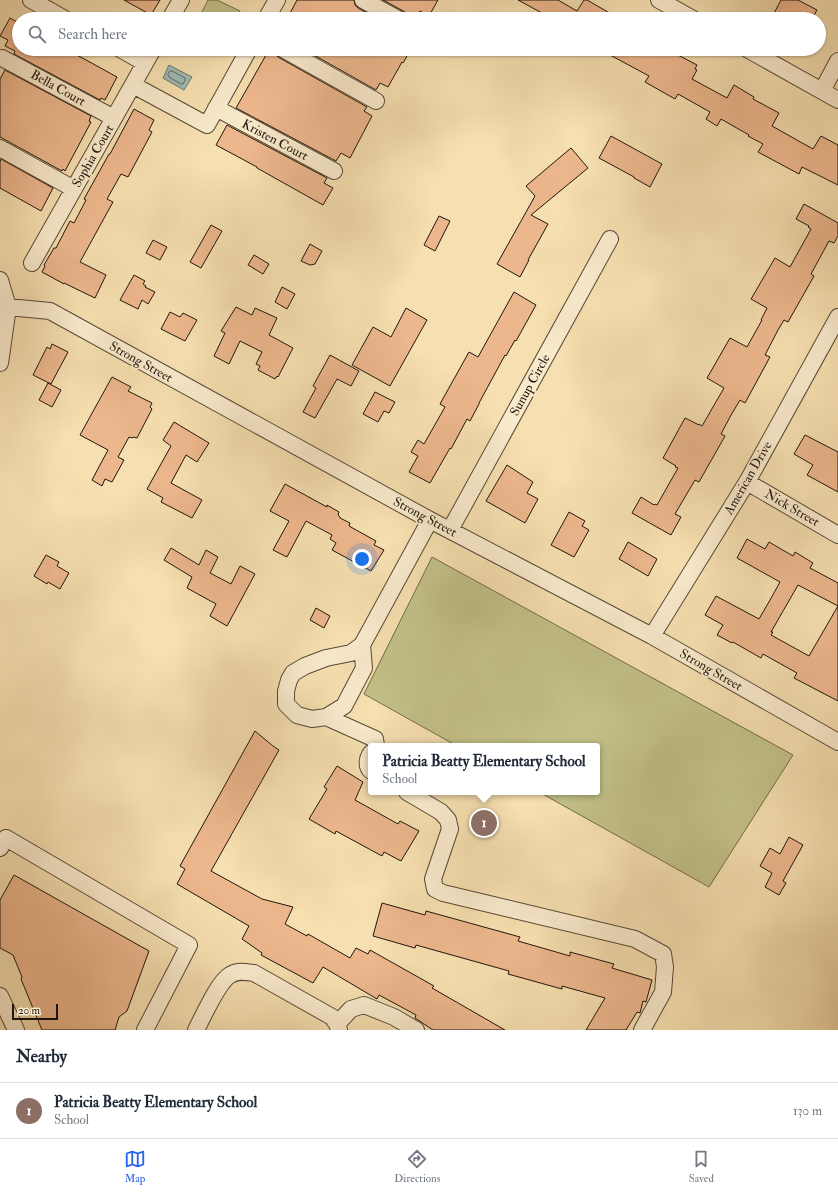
<!DOCTYPE html>
<html lang="en">
<head>
<meta charset="utf-8">
<style>
	body { margin:0; font-family:"IM FELL Double Pica",serif; background:#f2f2f3; color:#1f2937 }
	.scale { position:absolute; left:12px; bottom:10px; width:46px; box-sizing:border-box; padding-left:4px; border:2px solid #21150e; border-top:0; font-size:11px; line-height:14px; white-space:nowrap; color:#21150e; -webkit-text-stroke:3px #f9eacc; paint-order:stroke }
	.you { position:absolute; left:362px; top:559px; width:14px; height:14px; margin:-10px; border:3px solid #fff; border-radius:50%; background:#1a73e8; box-shadow:0 0 0 6px #1a73e833 }
	.badge { display:grid; place-items:center; width:26px; height:26px; border-radius:50%; background:#2563eb; color:#fff; font-size:13px; font-weight:700 }
	.pin { position:absolute; translate:-50% -50%; border:2px solid #fff; box-shadow:0 1px 4px #0006 }
	.popup { position:absolute; left:368px; top:743px; width:232px; height:52px; box-sizing:border-box; display:grid; place-content:center; border-radius:4px; background:#fff; filter:drop-shadow(0 1px 3px #0005); font-size:13px; white-space:nowrap; color:#747a83 }
	.popup b { font-size:15px; color:#1f2937 }
	.popup::after { content:''; position:absolute; left:50%; top:100%; margin-left:-8px; border:8px solid transparent; border-top-color:#fff }
	.list { margin:0; padding:0; list-style:none }
	h2 { display:flex; justify-content:space-between; align-items:center; height:52px; margin:0; padding:0 16px; font-size:17px }
	h2 small { font-size:13px; font-weight:400; color:#747a83 }
	.list li { display:grid; grid-template-columns:26px 1fr auto; gap:12px; align-items:center; box-sizing:border-box; height:56px; padding:0 16px; border-top:1px solid #e0e1e3 }
	.list b { display:block; font-size:15px; white-space:nowrap }
	.list p { margin:0; font-size:13px; white-space:nowrap; color:#747a83 }
	.list em { font-size:13px; font-style:normal; color:#747a83 }
	.icon { flex:none; width:22px; height:22px; fill:none; stroke:currentColor; stroke-width:2; stroke-linecap:round; stroke-linejoin:round }
	.map { position:relative; flex:none; width:838px; height:1030px; overflow:hidden }
	.search { position:absolute; background:#fff; box-shadow:0 1px 3px #0004; left:12px; right:12px; top:12px; height:44px; display:flex; align-items:center; gap:10px; box-sizing:border-box; padding:0 14px; border-radius:22px; color:#747a83; font-size:15px }
	.sheet { height:108px; background:#fff }
	nav { display:flex; justify-content:space-around; align-items:center; box-sizing:border-box; height:56px; border-top:1px solid #e0e1e3; background:#fff; font-size:11px; color:#747a83 }
	nav a { display:grid; justify-items:center; gap:2px }
	nav .on { color:#2563eb }
	.map>svg:first-child { display:block }
	.green { fill:#c2c087; stroke:#726a4a }
	.water { fill:#a0bab5; stroke:#6d7872 }
	.lines { fill:none; stroke-linecap:round; stroke-linejoin:round }
	.shore { stroke:#606862; stroke-width:1 }
	.building { fill:#edb78d; stroke:#21150e; fill-rule:evenodd }
	.minor-casing { stroke:#564836; stroke-width:18 }
	.minor { stroke:#f9eacc; stroke-width:16 }
	.labels { text-anchor:middle; dominant-baseline:central; stroke-width:3.5; stroke-linejoin:round; paint-order:stroke }
	.street-label { font-size:13px; fill:#21150e; stroke:#f9eacc }
</style>
</head>
<body>
<div class="map">
<svg width="838" height="1030" viewBox="0 0 838 1030">
	<rect width="100%" height="100%" fill="#f6dfb0"/>
	<filter id="stains"><feTurbulence type="fractalNoise" baseFrequency=".005" numOctaves="4"/><feColorMatrix values="0 0 0 0 .2 0 0 0 0 .09 0 0 0 0 .02 0 0 0 .5 -.17"/></filter>
	<radialGradient id="worn" r=".72"><stop offset=".6" stop-color="#630" stop-opacity="0"/><stop offset="1" stop-color="#630" stop-opacity=".3"/></radialGradient>
	<path class="green" d="M208,0H217L240,11L235,19H185L187,14L199,18Z
		M432,557L793,755L709,887L539,792H597V746H457L364,694Z"/>
	<path class="water" d="M169,65L192,77L184,90L163,78Z"/>
	<g class="lines">
		<path class="shore" d="M170,71H172L185,78V80L183,84H181L169,77L168,75Z"/>
	</g>
	<path class="building" d="M124,0H160L151,15Z
		M297,0H354L355,5L358,8L378,19H287Z
		M383,0H438L429,16L420,11L416,18Z
		M518,0H558L577,11L584,0H587L620,19H553Z
		M781,0H798L817,10L812,19H771Z
		M10,18L17,22L19,19V49H66L117,77L105,100L101,98L100,100L14,54L15,51L5,46L8,40L0,36Z
		M306,49H411L403,63L402,62L388,87L380,83L376,90L305,50Z
		M599,49H645L655,55L658,49H679L676,54L697,65L695,69L697,70L692,79L727,98L734,85L754,97L753,99L779,113L772,126L813,149L821,136L838,145V185L802,167L799,174L758,152L763,144L748,136L749,135L721,119L717,126L706,119L710,112L678,94L675,99L645,82L649,76Z
		M270,50L274,53L278,57L367,107L364,111L372,116L350,158L341,153L336,161L236,108L266,55H267Z
		M5,70L91,116L89,121L91,122L65,171L63,169L62,171L0,137V79Z
		M134,109L154,120L149,130L152,132L128,177L121,174L107,199L113,202L80,262L106,275L95,298L64,283V284L42,272L45,266L44,265L54,248H56L70,221L74,223L86,200L84,199L109,154H110Z
		M227,125L327,178L324,183L333,188L323,205L257,168V167L216,145Z
		M611,136L662,164L650,187L634,178V177L599,158Z
		M571,148L588,168L531,215L548,224L528,260H529L520,277L497,264L535,196L526,186Z
		M1,159L53,188L41,211L0,188V162Z
		M804,204L838,223V236L834,243L829,241L811,274L814,276L788,322L784,320L778,330L765,355L770,357L745,403L740,400L730,417L721,434L725,436L699,482L695,480L675,514L681,517L671,535L632,513L641,497L654,505L655,504L657,505L678,468L675,467L676,466L663,458L685,418L699,425V424L702,426L724,388L707,378L730,338L747,347L762,320H761L767,308L751,299L775,258L790,267L811,229L808,227L809,226L796,219Z
		M439,216L450,221L435,251L424,245Z
		M211,225L222,231L201,268L190,262Z
		M153,240L167,247L160,260L146,253Z
		M310,244L322,251L315,264L310,265L301,261Z
		M254,255L269,264L263,274L248,265Z
		M134,275L145,281L143,284L146,286L145,287L155,292L148,304L142,300L138,309L120,300Z
		M282,287L295,294L287,309L275,302Z
		M514,292L536,305L516,341L515,340L506,356L505,355L479,403V404L470,421L467,419L451,449L450,448L430,483L409,472L418,456L411,452L418,440L424,444L445,407L440,404L469,352L478,357Z
		M236,307L252,315L255,308L277,318L269,335L293,348L278,377L277,376L275,379L258,370L260,366L256,364L262,352L240,341L229,364L214,356L225,333L221,331Z
		M406,308L427,320L390,386L352,365L373,327L391,337Z
		M170,312L180,317L183,313L197,320L185,341L161,329Z
		M52,344L68,352L51,384L33,375L47,347L50,349Z
		M330,355L359,371L351,386L337,379L315,418L303,412L316,388L313,386Z
		M112,377L131,387L128,391L152,403L150,407L152,409L137,438L133,437L132,438L129,437L118,457L124,460L112,482L105,479L102,486L92,480L108,450L80,435Z
		M48,383L61,390L52,407L39,400Z
		M375,392L395,402L389,413L384,411L378,422L363,414Z
		M174,422L209,443L197,462L186,455L171,483L202,500L192,518L161,502L163,498L147,489L171,446L163,440Z
		M805,435L838,452V492L807,475L813,465L794,454Z
		M507,465L533,482L527,493L538,499L525,523L486,501Z
		M285,484L327,507V505L339,512L338,515L340,517V518L350,523L349,526L376,541L374,545L384,550L371,571L332,550L336,543L330,539L332,535L306,521L287,557L273,550L289,521L270,511Z
		M569,512L585,521L582,526L589,530L574,557L551,545Z
		M747,539L765,549L769,542L793,556L795,552L813,563L810,568L838,583V701L794,678L797,673L763,654L761,658L733,642L732,643L717,635L723,625L705,615L716,596L759,619L770,600L780,582L737,558ZM798,585L838,606L809,656L771,635L773,632H771Z
		M628,542L657,559L648,576L619,559Z
		M171,548L199,565L206,550L218,557L210,573L231,584L240,566L255,574L227,626L210,616L216,604L187,588L192,577L164,560Z
		M46,555L59,562L57,566L69,573L60,589L48,582L47,584L34,576Z
		M316,608L330,616L324,628L310,620Z
		M255,731L273,746L279,750L211,871L262,899L293,907L285,924L307,936L308,934L350,958L356,948L368,954L370,950L434,986L432,988L505,1030H433L415,1018L416,1015L379,995L377,999L323,967L313,983L261,955L262,953L242,939L249,926L177,884L185,869L180,866Z
		M337,766L363,782L355,800L398,824L400,821L419,831L401,861L384,852L382,856L336,831L335,834L309,819L327,789L324,787Z
		M789,837L803,845L783,881L786,883L779,895L765,887L772,873L760,866L770,848L780,854Z
		M14,875L149,951L127,1011L119,1017L115,1030H42L21,979L22,977L13,955L0,948V900Z
		M382,903L425,915L426,911L520,937L518,941L570,956V952L614,964L612,968L652,980L646,1002L643,1001L640,1013L637,1012L626,1030H586L605,998L562,986V989L508,974L509,971L416,945L415,948L373,936Z"/>
	<g class="lines">
		<g class="minor-casing">
			<path id="minor" d="M31,0L65,19
				M363,0L398,19
				M659,0L693,19
				M170,19L181,0
				M266,19L277,0
				M120,49L145,63
				M283,49L376,101
				M747,49L838,100
				M2,58L114,118
				M133,85L207,125L249,49
				M822,91L838,61
				M216,108L334,171
				M0,148L74,189
				M32,263L153,49
				M0,280L8,307L0,363
				M8,307L50,311L430,520L652,636L838,742
				M747,482L838,535
				M450,530L610,239
				M652,636L747,482L838,317
				M362,645L364,668L344,706L326,717L312,719L297,715L286,704V691L289,680L293,673L305,666L326,658L351,653L362,645L430,520
				M326,717L375,739L376,746
				M371,753C367,759 366,766 371,771
				M407,792L441,812L448,820L450,829L433,879L435,889L443,893L635,939L663,954L665,967L663,992L642,1030
				M0,848L6,838L189,945L145,1030
				M0,996L16,1030
				M337,1024L351,1009L364,1005L394,1017L416,1030
				M196,1030C203,1017 218,982 230,975C238,970 246,972 254,973L332,1017L337,1024L339,1030"/>
		</g>
		<use href="#minor" class="minor"/>
	</g>
	<g class="labels">
		<g class="street-label">
			<text transform="translate(58 88) rotate(29)">Bella Court</text>
			<text transform="translate(275 140) rotate(28)">Kristen Court</text>
			<text transform="translate(93 156) rotate(-60)">Sophia Court</text>
			<text transform="translate(141 362) rotate(29)">Strong Street</text>
			<text transform="translate(530 385) rotate(-61)">Sunup Circle</text>
			<text transform="translate(748 478) rotate(-60)">American Drive</text>
			<text transform="translate(792 508) rotate(30)">Nick Street</text>
			<text transform="translate(425 517) rotate(28)">Strong Street</text>
			<text transform="translate(711 670) rotate(30)">Strong Street</text>
		</g>
	</g>
	<rect width="100%" height="100%" filter="url(#stains)"/>
	<rect width="100%" height="100%" fill="url(#worn)"/>
</svg>
<div class="scale">20 m</div>
<div class="you"></div>
<div class="pin badge" style="left:484px;top:823px;background:#8d6e63">1</div>
<div class="popup"><b>Patricia Beatty Elementary School</b>School</div>
<div class="search"><svg class="icon" aria-label="search" viewBox="0 0 24 24"><circle cx="10" cy="10" r="6"/><path d="M15 15l6 6"/></svg>Search here</div>
</div>
<section class="sheet">
<h2>Nearby<small></small></h2>
<ul class="list">
<li><span class="badge" style="background:#8d6e63">1</span><div><b>Patricia Beatty Elementary School</b><p>School</p></div><em>130 m</em></li>
</ul>
</section>
<nav>
<a class="on"><svg class="icon" aria-label="map" viewBox="0 0 24 24"><path d="M3 6l6-2 6 2 6-2v14l-6 2-6-2-6 2zM9 4v14M15 6v14"/></svg>Map</a>
<a><svg class="icon" aria-label="directions" viewBox="0 0 24 24"><path d="M12 3l9 9-9 9-9-9zM9 14v-3h6M13 9l2 2-2 2"/></svg>Directions</a>
<a><svg class="icon" aria-label="saved" viewBox="0 0 24 24"><path d="M7 4h10v16l-5-4-5 4z"/></svg>Saved</a>
</nav>
</body>
</html>
